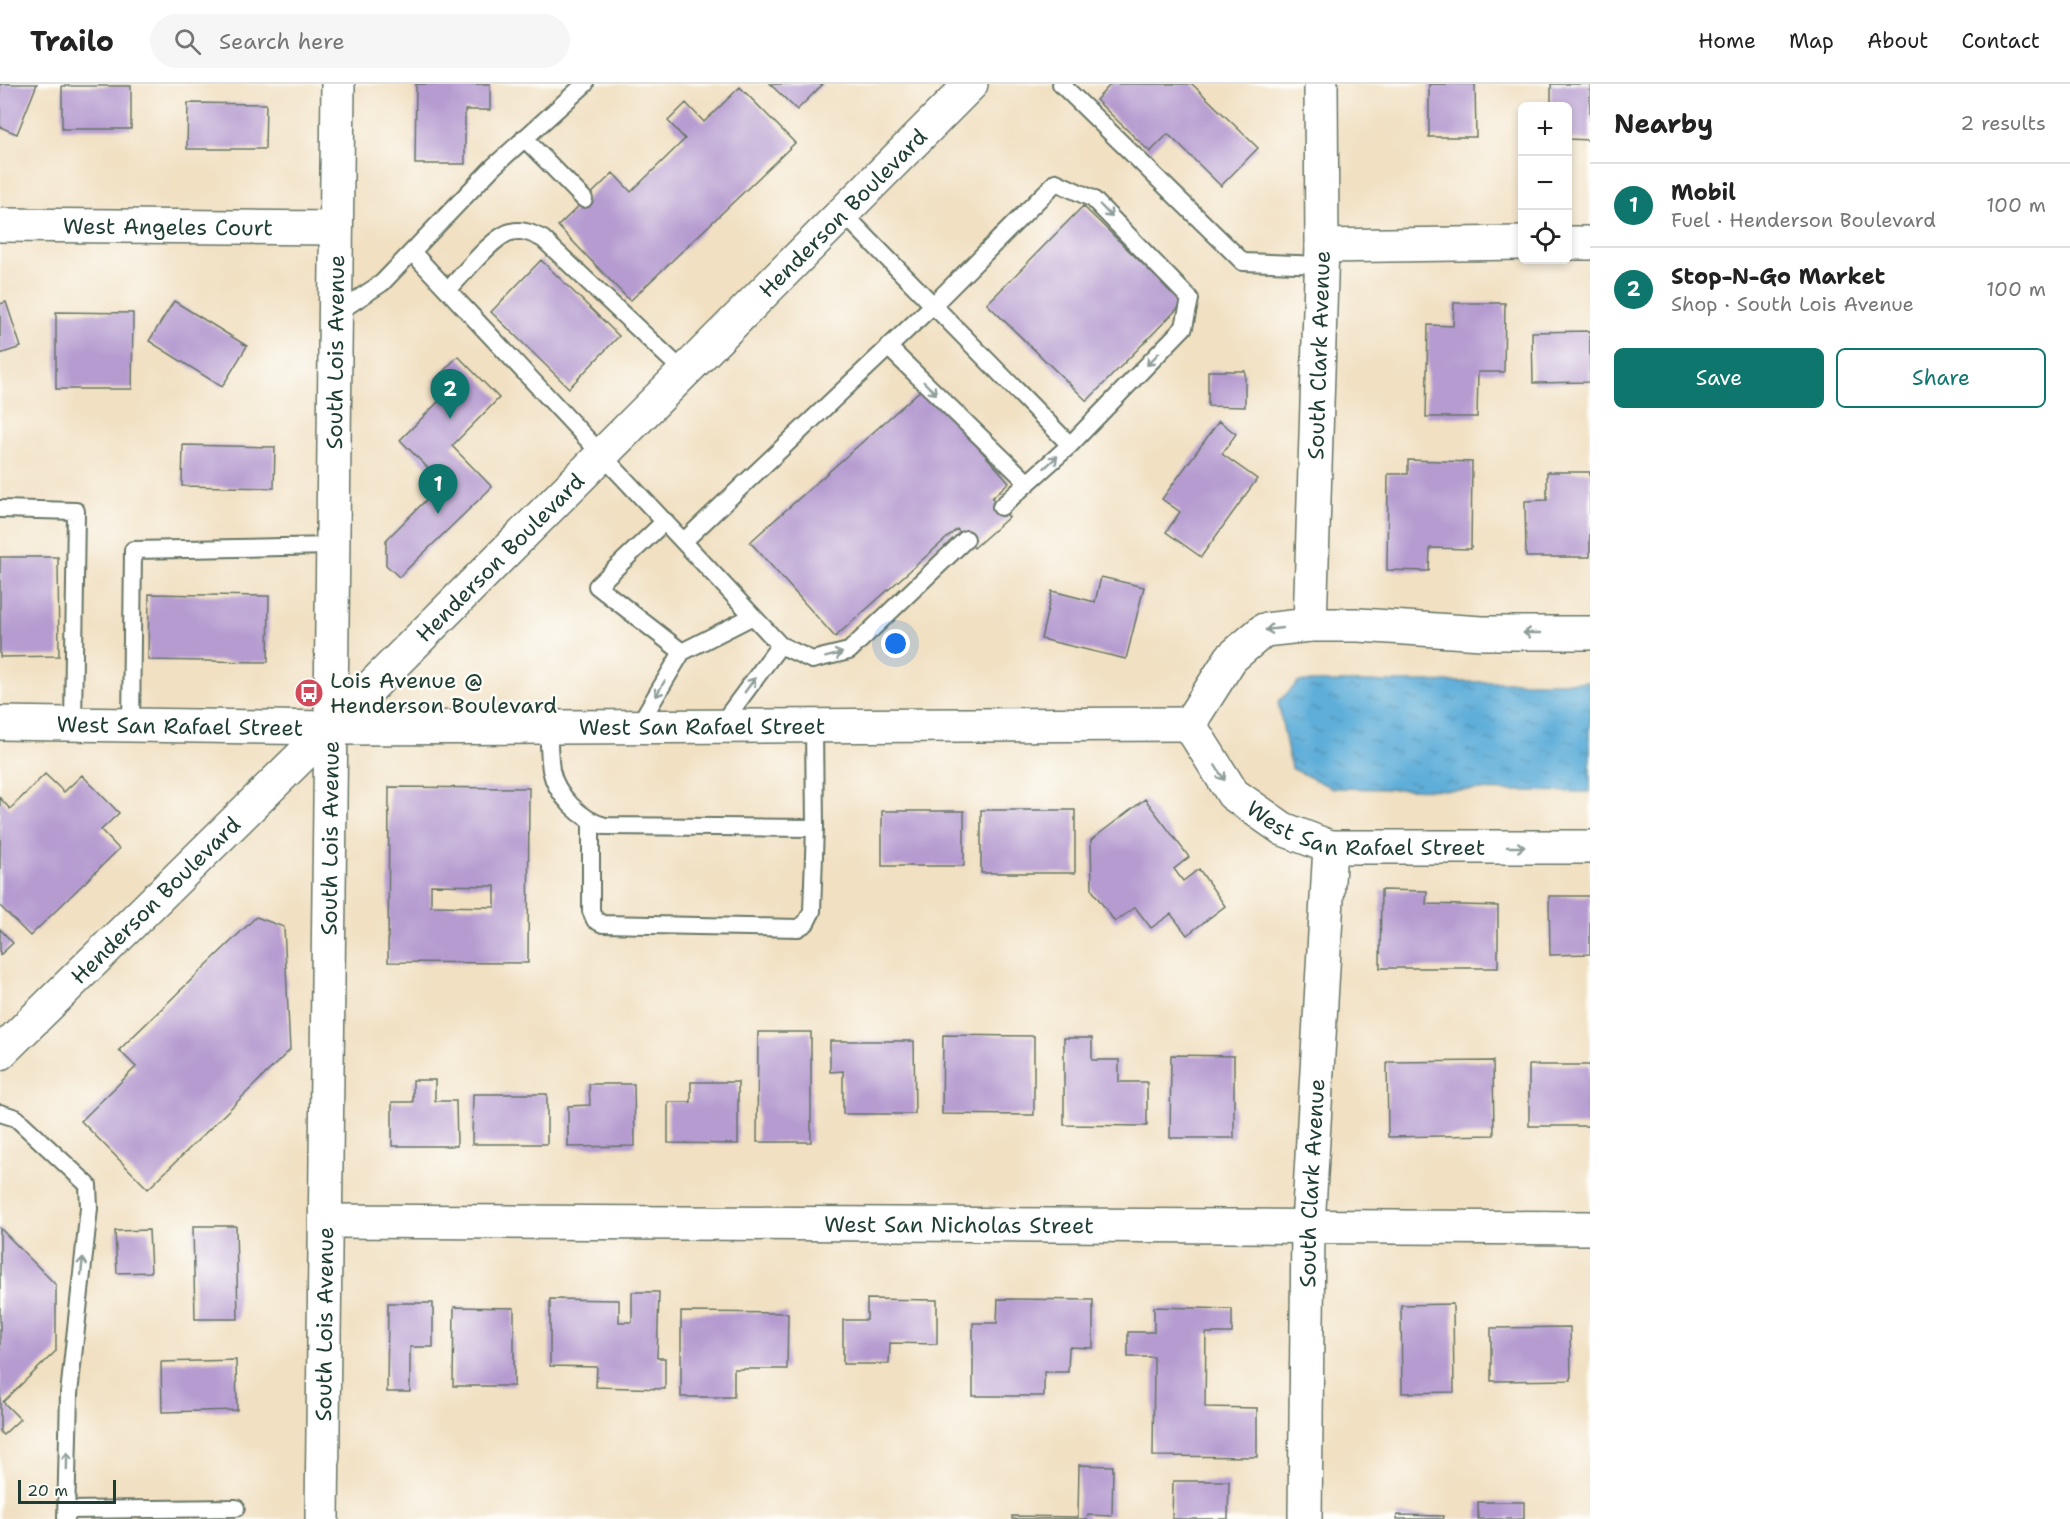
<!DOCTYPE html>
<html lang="en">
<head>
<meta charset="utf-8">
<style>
	body { margin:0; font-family:"Shantell Sans",sans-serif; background:#f6f6f6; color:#222 }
	.controls { position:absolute; right:18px; top:18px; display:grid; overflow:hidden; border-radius:9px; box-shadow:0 3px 9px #0003 }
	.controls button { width:54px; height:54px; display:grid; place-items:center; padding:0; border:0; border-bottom:2px solid #e0e0e0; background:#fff; color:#222; font:30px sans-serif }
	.scale { position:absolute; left:18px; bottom:15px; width:98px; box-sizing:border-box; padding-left:6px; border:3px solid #1f3d34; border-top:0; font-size:16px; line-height:21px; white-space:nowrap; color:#1f3d34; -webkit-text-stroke:4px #fdfcf7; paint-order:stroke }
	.you { position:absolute; left:896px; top:560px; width:21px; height:21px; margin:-15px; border:4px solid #fff; border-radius:50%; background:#1a73e8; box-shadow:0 0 0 9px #1a73e833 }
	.badge { display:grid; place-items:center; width:39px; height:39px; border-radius:50%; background:#0f766e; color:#fff; font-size:20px; font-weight:700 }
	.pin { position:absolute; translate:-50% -50px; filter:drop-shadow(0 2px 3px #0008) }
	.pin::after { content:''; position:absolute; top:32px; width:21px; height:18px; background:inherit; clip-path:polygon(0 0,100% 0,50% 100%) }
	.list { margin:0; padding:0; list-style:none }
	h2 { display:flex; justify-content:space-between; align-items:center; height:78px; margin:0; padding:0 24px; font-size:26px }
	h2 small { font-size:20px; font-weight:400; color:#767676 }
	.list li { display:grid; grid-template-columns:39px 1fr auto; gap:18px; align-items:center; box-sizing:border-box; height:84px; padding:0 24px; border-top:2px solid #e0e0e0 }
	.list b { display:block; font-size:22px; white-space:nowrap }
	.list p { margin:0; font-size:20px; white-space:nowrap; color:#767676 }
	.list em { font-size:20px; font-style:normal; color:#767676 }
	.actions { display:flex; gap:12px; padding:18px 24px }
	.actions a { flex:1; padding:14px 0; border:2px solid #0f766e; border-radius:9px; text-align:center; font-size:21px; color:#0f766e }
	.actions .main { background:#0f766e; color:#fff }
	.icon { flex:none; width:33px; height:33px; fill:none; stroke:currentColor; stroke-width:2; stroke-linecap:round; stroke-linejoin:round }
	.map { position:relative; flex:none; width:1590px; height:1435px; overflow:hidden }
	header { display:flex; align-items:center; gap:36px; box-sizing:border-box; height:84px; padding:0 30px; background:#fff; border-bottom:2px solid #e0e0e0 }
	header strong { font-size:28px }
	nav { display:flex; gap:33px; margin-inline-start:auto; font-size:21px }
	.search { width:420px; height:54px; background:#f6f6f6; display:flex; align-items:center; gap:15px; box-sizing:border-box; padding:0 21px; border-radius:33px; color:#767676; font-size:22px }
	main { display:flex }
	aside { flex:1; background:#fff }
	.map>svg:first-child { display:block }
	.water { fill:url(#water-ripples); stroke:#3f7686; stroke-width:1.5 }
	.building { fill:#b59bd0; fill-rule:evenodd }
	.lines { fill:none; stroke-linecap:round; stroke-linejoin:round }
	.service-casing { stroke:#687666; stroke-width:20 }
	.minor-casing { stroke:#687666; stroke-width:36 }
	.tertiary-casing { stroke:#687666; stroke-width:36 }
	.secondary-casing { stroke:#687666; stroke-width:36 }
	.service { stroke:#fff; stroke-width:16 }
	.minor { stroke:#fff; stroke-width:33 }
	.tertiary { stroke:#fff; stroke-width:33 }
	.secondary { stroke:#fff; stroke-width:33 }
	.oneway { stroke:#8f9e9a }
	.labels { text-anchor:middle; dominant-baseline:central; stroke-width:5; stroke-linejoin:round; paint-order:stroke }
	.street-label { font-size:22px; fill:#1f3d34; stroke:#fdfcf7 }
	.poi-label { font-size:22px; fill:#1f3d34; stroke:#fdfcf7; text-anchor:start }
</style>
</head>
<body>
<header>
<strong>Trailo</strong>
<div class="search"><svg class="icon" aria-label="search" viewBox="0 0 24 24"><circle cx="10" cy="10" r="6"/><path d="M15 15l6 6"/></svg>Search here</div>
<nav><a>Home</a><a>Map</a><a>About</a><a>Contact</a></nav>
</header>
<main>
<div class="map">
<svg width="1590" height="1435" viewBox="0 0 1590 1435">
	<defs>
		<pattern id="water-ripples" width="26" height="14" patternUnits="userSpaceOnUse" patternTransform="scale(1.5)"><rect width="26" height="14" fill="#5faed9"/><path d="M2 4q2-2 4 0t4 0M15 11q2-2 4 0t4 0" fill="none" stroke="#4e8fb1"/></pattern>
	</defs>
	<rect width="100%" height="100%" fill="#fdfcf7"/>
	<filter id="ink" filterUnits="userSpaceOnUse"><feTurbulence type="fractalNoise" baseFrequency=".0167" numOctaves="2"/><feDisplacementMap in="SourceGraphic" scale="12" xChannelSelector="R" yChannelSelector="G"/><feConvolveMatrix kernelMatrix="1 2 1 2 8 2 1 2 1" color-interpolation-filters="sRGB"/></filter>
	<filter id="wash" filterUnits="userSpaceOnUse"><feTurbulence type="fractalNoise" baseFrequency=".008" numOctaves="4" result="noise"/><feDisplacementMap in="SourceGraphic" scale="24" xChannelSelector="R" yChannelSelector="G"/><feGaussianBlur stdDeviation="1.35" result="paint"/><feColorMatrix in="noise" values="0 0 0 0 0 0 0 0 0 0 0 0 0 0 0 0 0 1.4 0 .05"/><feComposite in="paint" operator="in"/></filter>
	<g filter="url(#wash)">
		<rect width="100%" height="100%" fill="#f1e0c2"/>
		<path class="water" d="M1299,598H1590V708L1332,704L1291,684L1278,618Z"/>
		<g id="blocks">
			<path class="building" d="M0,0H37L17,50L0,43Z
				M416,0H490V26H465V80H415Z
				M770,0H823L797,26Z
				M1111,0H1192L1258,64L1221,102L1168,50L1150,68L1096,16Z
				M1429,0H1475L1476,53H1429Z
				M1551,0H1590V56L1568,55V22H1551Z
				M62,2H131V45H62Z
				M740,3L795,59L630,217L558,142L613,89L631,108L685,55L668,37L686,19L704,38Z
				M188,19L266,20L265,65H187Z
				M1083,122L1183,219L1087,317L987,220Z
				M541,176L619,252L569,304L491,228Z
				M174,217L247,262L222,303L149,257Z
				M6,218L21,263L0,270V220Z
				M1454,219H1505L1504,288H1478L1477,333H1426L1428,241L1453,242Z
				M56,228L133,229L132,305H56Z
				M1590,247V298L1533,299L1532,248Z
				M458,272L499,314L452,362L492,403L399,493L386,481V456L438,404L424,390L429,385L400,356L447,309L434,297Z
				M1208,287H1245V323L1208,322Z
				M924,303L1009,398L992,414L1009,433L974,464L957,445L835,553L750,458Z
				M1219,337L1236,350L1222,370L1257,395L1201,473L1166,448L1180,428L1162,415Z
				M183,361L275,363L274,404L182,402Z
				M1408,376L1472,378L1471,465L1430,464L1429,487L1387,486L1388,390H1408Z
				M1547,388H1590V473H1526L1525,417L1547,416Z
				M0,473H58L59,572L0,573Z
				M1101,493L1144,503L1126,575L1041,555L1052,507L1095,518Z
				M149,510L269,512L268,578L148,576Z
				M45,690L64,708L82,691L119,729L101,746L119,765L30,852L0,822V714L10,725Z
				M389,703L529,704L528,879L388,878ZM431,801L495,802V823L431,822Z
				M1145,715L1189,773L1174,785L1183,797L1199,785L1225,822L1187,851L1171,830L1151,844L1135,823L1115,838L1092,806L1091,756Z
				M981,726H1075V789H981Z
				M882,727H964V782H882Z
				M1381,806L1427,807L1426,820L1498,822V884H1380Z
				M1549,812H1590V870L1550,871Z
				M256,833L284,843L290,966L148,1105L81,1037L136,983L119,966Z
				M0,845L13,859L0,871Z
				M758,948H811V1058H757Z
				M943,951L1034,952V1031L942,1030Z
				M1064,954H1092V976H1119V998H1147V1042L1064,1041Z
				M830,957H914L915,1030H843V987L830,988Z
				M1171,971L1234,972V1054H1170Z
				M1493,977L1494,1051L1388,1053L1387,978Z
				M1529,981H1590V1042H1529Z
				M413,996H435V1017H456L457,1062H392V1018H413Z
				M691,998H738V1060L668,1059V1018H691Z
				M589,1000H634L635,1062L568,1063V1022L590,1021Z
				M473,1010H547V1060H472Z
				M193,1142H236L238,1235H195Z
				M0,1144L56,1201V1267L3,1318L20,1335L3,1351L0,1348Z
				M149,1146L151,1188L117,1189L115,1147Z
				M632,1208H659L657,1274H665V1305L596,1303L597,1283L550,1282V1215L619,1216V1238H632Z
				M867,1215L937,1216V1260L890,1259L889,1280H843V1236H867Z
				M998,1215L1093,1216V1264L1069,1263L1068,1288H1044V1312H973V1239H997Z
				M388,1219H433V1263H410V1308H387Z
				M1453,1220L1454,1308L1402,1309L1401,1221Z
				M454,1223L514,1224V1302H453Z
				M1154,1223L1232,1225V1249H1206L1205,1323L1257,1324V1373L1153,1372L1154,1273H1128V1248H1154Z
				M681,1228L788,1229L787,1285H734V1313H681Z
				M1570,1243L1571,1296L1491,1297V1244Z
				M236,1276L237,1326L162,1328L161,1278Z
				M1079,1381L1113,1382L1112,1432L1088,1431L1087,1435H1012V1432L1078,1433Z
				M1173,1397H1229L1228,1435H1172Z
				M1478,1418H1524V1435H1478Z
				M1397,1431L1443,1432V1435H1397Z"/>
		</g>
	</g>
	<g filter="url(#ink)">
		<use href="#blocks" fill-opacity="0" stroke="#687666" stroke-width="1.5"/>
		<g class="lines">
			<g class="service-casing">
				<path id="service" d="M1061,0L1243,178L1322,181
					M524,54L584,115
					M843,129L1070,361
					M412,168L780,561L812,576L849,567L966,455
					M448,206C462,192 493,152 511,148C523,145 533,150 543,155L684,288
					M335,230L382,199L493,83L585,0
					M888,263L1028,399
					M0,425L76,427L73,640
					M665,437L597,502L682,568
					M684,457L932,222L1056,98L1093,115L1190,215L1184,243L1070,361L1001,423
					M131,641L133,466L332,462
					M548,642C549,656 549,672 551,686C556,711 581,736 605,742L815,744L814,641
					M638,642L682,568L753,532
					M720,642L780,561
					M591,739V827L595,836L603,840L798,844L806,839L812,827L815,744
					M0,1029L16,1034L88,1101L89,1124L69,1310L66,1435
					M67,1426L236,1424"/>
			</g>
			<g class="minor-casing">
				<g id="minor">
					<path id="s1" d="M0,141L336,144"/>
					<path d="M1568,159H1590"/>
					<path d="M1322,162L1522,159"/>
					<path id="s2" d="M1310,541L1322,162L1321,0"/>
					<path id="s3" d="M0,639L330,644L1189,640"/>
					<path id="s4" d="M1189,640L1233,710L1283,745L1330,763H1590"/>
					<path d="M1189,640L1231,574L1264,546L1310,541H1359L1482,549H1590"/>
					<path id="s5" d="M327,1137L1590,1144"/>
					<path id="s6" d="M1305,1435L1308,1142L1330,763"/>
				</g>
			</g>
			<g class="tertiary-casing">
				<g id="tertiary">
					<path id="s7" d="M322,1435L338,0"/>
				</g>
			</g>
			<g class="secondary-casing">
				<g id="secondary">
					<path id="s8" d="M0,969L330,644L971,0"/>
				</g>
			</g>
			<use href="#service" class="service"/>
			<use href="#minor" class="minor"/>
			<use href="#tertiary" class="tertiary"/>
			<use href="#secondary" class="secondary"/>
		</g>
		<defs><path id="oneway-shaft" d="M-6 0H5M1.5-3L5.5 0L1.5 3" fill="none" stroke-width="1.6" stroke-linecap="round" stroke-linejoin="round" transform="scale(1.5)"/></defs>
		<g class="oneway">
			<use href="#oneway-shaft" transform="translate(1106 127) rotate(46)"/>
			<use href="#oneway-shaft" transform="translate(1153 275) rotate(134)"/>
			<use href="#oneway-shaft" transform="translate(930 304) rotate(44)"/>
			<use href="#oneway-shaft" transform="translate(1051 378) rotate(-42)"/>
			<use href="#oneway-shaft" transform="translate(1274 545) rotate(174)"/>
			<use href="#oneway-shaft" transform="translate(1532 549) rotate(180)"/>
			<use href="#oneway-shaft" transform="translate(834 571) rotate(-15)"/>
			<use href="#oneway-shaft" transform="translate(750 601) rotate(-54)"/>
			<use href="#oneway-shaft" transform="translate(660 605) rotate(120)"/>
			<use href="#oneway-shaft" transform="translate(1220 689) rotate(58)"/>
			<use href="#oneway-shaft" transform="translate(1516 763)"/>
			<use href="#oneway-shaft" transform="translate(82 1182) rotate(-84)"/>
			<use href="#oneway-shaft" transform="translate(67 1377) rotate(-89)"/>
		</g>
	</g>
	<defs>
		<g id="bus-disc" transform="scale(1.5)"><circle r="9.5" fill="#d1495b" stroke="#fdfcf7"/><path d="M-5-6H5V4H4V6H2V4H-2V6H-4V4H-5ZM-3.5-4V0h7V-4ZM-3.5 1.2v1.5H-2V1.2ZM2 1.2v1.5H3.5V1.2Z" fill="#fff"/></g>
	</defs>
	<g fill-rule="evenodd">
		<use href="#bus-disc" x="309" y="609"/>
	</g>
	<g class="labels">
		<g class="street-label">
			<text stroke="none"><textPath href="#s8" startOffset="1190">Henderson Boulevard</textPath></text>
			<text stroke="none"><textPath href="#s1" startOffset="168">West Angeles Court</textPath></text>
			<text stroke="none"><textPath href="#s7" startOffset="1167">South Lois Avenue</textPath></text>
			<text stroke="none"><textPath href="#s2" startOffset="270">South Clark Avenue</textPath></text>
			<text stroke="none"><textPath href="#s8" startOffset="704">Henderson Boulevard</textPath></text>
			<text stroke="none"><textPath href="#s3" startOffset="180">West San Rafael Street</textPath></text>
			<text stroke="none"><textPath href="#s3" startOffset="702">West San Rafael Street</textPath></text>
			<text stroke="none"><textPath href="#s4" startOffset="226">West San Rafael Street</textPath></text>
			<text stroke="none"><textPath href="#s7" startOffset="681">South Lois Avenue</textPath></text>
			<text stroke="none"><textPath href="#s8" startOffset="218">Henderson Boulevard</textPath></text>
			<text stroke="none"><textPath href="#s6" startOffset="336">South Clark Avenue</textPath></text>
			<text stroke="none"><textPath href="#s5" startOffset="632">West San Nicholas Street</textPath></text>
			<text stroke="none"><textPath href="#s7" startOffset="195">South Lois Avenue</textPath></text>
		</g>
		<g class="poi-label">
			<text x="330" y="596">Lois Avenue @<tspan x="330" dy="25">Henderson Boulevard</tspan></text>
		</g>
	</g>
</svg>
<div class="controls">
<button>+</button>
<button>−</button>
<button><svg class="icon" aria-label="locate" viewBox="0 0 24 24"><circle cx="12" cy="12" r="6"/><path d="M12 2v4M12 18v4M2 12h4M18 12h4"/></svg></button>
</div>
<div class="scale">20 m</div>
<div class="you"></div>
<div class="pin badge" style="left:438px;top:430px">1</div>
<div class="pin badge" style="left:450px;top:335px">2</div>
</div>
<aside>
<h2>Nearby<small>2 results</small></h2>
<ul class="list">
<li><span class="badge">1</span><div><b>Mobil</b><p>Fuel · Henderson Boulevard</p></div><em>100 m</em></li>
<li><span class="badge">2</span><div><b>Stop-N-Go Market</b><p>Shop · South Lois Avenue</p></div><em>100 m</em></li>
</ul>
<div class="actions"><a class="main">Save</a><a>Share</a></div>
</aside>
</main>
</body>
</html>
